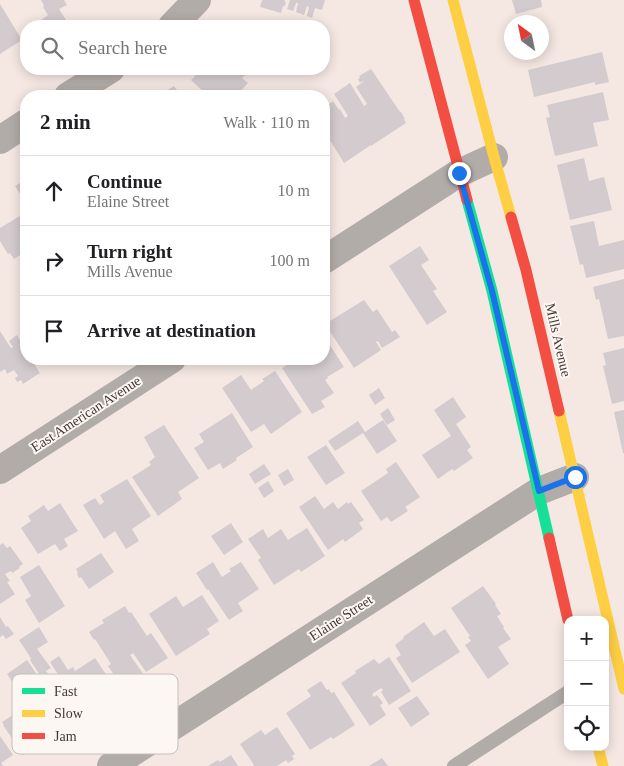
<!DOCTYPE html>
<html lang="en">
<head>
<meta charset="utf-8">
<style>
	body { margin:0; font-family:"Times New Roman",serif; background:#f2f2f2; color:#202124 }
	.controls { position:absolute; right:15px; bottom:15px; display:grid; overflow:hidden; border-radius:10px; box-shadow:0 2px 12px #0003 }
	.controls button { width:45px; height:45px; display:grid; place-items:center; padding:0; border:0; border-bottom:1px solid #e0e0e0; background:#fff; color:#202124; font:25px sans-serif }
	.compass { position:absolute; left:504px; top:15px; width:45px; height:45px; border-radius:50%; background:#fff; box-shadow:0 2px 12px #0003; rotate:327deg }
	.stop { position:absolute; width:15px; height:15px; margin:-11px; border:4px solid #1a73e8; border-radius:50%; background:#fff }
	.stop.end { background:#1a73e8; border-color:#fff; box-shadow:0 1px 5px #0008 }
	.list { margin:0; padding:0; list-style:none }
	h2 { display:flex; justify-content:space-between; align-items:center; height:65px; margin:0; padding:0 20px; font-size:21px }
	h2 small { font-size:16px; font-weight:400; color:#757577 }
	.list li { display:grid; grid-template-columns:32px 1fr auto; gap:15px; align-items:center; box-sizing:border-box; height:70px; padding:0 20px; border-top:1px solid #e0e0e0 }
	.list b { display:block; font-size:19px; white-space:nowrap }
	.list p { margin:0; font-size:16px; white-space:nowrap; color:#757577 }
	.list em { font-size:16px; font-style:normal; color:#757577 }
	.icon { flex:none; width:28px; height:28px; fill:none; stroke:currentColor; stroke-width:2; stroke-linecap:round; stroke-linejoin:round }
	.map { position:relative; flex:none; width:624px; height:766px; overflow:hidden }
	.search { position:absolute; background:#fff; box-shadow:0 2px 12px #0003; left:20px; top:20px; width:310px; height:55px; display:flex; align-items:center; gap:12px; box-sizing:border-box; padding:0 18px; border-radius:20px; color:#757577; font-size:19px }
	.panel { position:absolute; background:#fff; box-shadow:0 2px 12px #0003; left:20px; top:90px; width:310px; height:275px; border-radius:20px }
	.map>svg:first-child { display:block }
	.building { fill:#d3cbce }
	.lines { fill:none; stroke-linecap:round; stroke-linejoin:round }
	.lane { stroke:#b1aca8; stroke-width:14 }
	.street { stroke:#b1aca8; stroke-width:28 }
	.fast { stroke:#16e098; stroke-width:11 }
	.slow { stroke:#ffcf43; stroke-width:11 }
	.jam { stroke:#f24e42; stroke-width:11 }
	.route { stroke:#1a73e8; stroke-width:6 }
	.labels { text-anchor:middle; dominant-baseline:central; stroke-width:4; stroke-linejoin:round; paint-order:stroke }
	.street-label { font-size:14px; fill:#443834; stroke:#fdf7f4 }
	.key { fill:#fdf7f4; stroke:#c6beba; stroke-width:1 }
	.key-label { font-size:14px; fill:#443834 }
</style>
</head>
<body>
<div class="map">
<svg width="624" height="766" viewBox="0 0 624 766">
	<rect width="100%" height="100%" fill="#f5e8e3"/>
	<path class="building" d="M41,0H64L67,5L59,9L70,26H40L37,23L48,15L43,7L44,6Z
		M262,0H285L284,1L286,2L285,6H283L281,13L260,7Z
		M290,0H325L322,10L315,8L312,18L307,16L309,7L307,6L304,15L296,12L298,3H296L293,11L287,9Z
		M512,0H541L542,7L516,14Z
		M0,4L22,40L0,54Z
		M602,52L609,82L595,85V82L534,97L528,70Z
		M202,69H247L249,71L242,78L248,83L237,95L232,90L226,96H208L191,80Z
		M371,69L400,112H401L405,119H404L406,123L371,146V145L344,163L328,137L327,138L324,134V108L333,101L339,110L340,109L345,118L348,116L334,94L350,83L364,106L367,104L356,87L363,82V81L360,83L358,79L360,78L359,76Z
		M174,86L181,96H158Z
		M603,92L609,120L593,123L598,146L555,156L546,118L550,117L547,105Z
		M584,158L589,181L604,177L612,210L570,220L557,165Z
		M26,179V203L15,186Z
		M26,205V251L14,259L10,253L8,254L0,241V228L23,214L20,209Z
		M594,221L599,246L624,240V269L586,278L583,264L580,265L570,226Z
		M420,246L429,260L421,265L437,289L433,291L447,312L427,325L389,266Z
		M624,279V336L608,339L599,299L596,300L593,287Z
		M364,300L373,312L377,309L392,332L395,330L400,337L382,348L378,341L376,342L381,350L354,368L325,324Z
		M0,331L11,348L13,347L9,341L17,335L21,342L23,341L26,346V359H31L40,373L23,384L21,380L17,382L15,378L18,376L14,370L7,374L5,369L0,372Z
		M324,336L344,367L327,377L328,378L325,380L334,393L321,401L325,407L312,414L282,368L296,359H324Z
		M624,348V401L612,404L603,366L606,365L603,353Z
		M275,371L302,412L271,434L264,424L251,432L222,388L241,375L251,390L264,381L262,379Z
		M379,388L385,398L375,405L369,395Z
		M453,397L466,417L456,424L471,447L467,450L473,458L454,471L452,469L438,479L422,455L451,436L434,410Z
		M388,408L395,420L387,425L380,414Z
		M624,410V453H623L614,412Z
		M232,413L253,447L236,458L237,460L223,469L220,463L208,470L194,448L204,442L199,434Z
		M383,420L397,441L377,454L363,433L335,451L328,441L358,421L365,432Z
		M164,425L199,478L178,492L182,499L158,516L132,477L151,465L149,462L155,457L144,437Z
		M326,445L345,473L326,485L307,457Z
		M396,462L420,497L405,507L408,511L391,522L387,517L381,521L361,491L388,473L386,469Z
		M264,464L271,474L255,484L249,474Z
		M288,469L294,480L284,486L278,475Z
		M127,479L151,516L132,529L139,541L126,549L115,531L104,539L83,505L95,498L100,505L104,502L100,495Z
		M268,481L274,491L264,498L258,488Z
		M315,496L324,509L333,502L338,509L347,502L348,504L351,502L364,520L359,523L363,529L345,542L343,539L328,550L299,507Z
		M60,503L78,531L64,539L68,546L60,551L55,544L38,554L21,528L31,521L28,516L44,505L48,511Z
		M231,523L243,542L224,555L211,536Z
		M307,528L325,556L301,572L299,569L274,585L258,560L261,558L248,539L263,529L268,538L281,529L288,540Z
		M3,543L7,548L10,546L23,564L19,567L20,568L12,573L11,571L5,574L10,581L7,582L15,594L0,604V545Z
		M101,553L114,572L89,589L81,577L79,578L77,574L78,573L76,569Z
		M213,562L222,577L231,571L229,569L241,562L259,589L238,603L243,611L229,620L208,589L207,590L196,573Z
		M39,565L65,606L39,623L25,600L31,596L20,577Z
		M483,586L496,604L495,605L501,614L497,616L504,627L503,628L511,639L498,647L509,664L488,679L465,645L471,641L468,637L470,636L451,608Z
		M202,595L219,621L207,629L210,634L176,656L149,614L176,596L183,607Z
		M125,606L129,613L131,612L147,636L151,633L168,658L146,672L133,653L130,655L144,675L123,688L108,666L111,664L95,639L94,640L89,632L104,623L102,620Z
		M0,617L6,627L8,626L14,634L6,639L3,635L0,637Z
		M424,622L434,636L445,629L460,652L412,683L396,658L401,655L395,645L404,638L403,637Z
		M39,627L48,642L37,649L51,668L46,671L51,678L55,676L56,678L59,676L50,662L59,656L68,670L73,667L75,671L95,658L118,692L105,701L102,697L82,710L79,705L67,714L53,693L62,687L60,685L53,690L48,682L46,684L30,660L31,659L29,655L19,640Z
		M389,657L411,691L389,705L381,692L383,690L381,688L372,694L374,697L377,695L383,703L380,705L386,715L370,726L341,683L356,673L355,671L374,659L379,664Z
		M27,660L40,679L20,693L7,674Z
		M321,681L327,690L329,689L331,693L334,692L355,725L333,739L331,737L310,750L286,713L311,696L307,690Z
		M417,696L430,714L411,727L398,708Z
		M36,701L52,725L41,733L43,736L40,738L42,741L23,755L3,725H4L2,722L28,705L29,706Z
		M277,727L295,754L292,756L294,759L288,763L286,760L277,766H252L254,765L240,744L261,730L265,735Z
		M0,736L13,755L1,763L3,766H0Z
		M231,755L238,766H208L218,760L220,762Z
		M382,758L388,766H369Z"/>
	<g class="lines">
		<path class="lane" d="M454,766L568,692"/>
		<path class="street" d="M172,26L197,0
			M68,96L111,69
			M0,140L26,123
			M324,260L459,173L494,157
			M0,470L172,359
			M111,766L539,491L575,477"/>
		<path class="fast" d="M467,200L492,291L549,538"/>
		<path class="slow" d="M453,0L494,157L511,217
			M559,411L624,689
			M598,747L603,766"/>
		<path class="jam" d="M414,0L467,200
			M511,217L526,270L559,411
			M549,538L568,620"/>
	</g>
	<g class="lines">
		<path class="route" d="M459,173L492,291L539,491L575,477"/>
	</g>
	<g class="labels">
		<g class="street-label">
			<text transform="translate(558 340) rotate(77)">Mills Avenue</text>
			<text transform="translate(86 414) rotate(-33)">East American Avenue</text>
			<text transform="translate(341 618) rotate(-33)">Elaine Street</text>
		</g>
	</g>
	<rect x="12" y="674" width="166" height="80" rx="8" class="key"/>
	<rect x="22" y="688" width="23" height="6" fill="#16e098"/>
	<rect x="22" y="710" width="23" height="7" fill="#ffcf43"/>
	<rect x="22" y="733" width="23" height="6" fill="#f24e42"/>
	<g class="key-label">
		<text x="54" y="696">Fast</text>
		<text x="54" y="718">Slow</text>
		<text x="54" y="741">Jam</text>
	</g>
</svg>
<div class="controls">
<button>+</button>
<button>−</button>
<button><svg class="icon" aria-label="locate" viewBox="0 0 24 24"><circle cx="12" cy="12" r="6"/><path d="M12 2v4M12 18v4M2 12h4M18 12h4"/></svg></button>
</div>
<svg class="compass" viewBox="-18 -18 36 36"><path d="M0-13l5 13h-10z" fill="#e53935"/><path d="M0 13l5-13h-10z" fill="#757577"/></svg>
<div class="stop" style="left:575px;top:477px"></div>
<div class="stop end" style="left:459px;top:173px"></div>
<div class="search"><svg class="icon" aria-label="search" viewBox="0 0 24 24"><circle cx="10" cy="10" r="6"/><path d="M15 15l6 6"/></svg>Search here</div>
<section class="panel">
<h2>2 min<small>Walk · 110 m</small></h2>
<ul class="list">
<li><svg class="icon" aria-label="ahead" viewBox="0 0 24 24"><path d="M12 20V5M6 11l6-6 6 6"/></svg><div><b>Continue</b><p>Elaine Street</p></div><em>10 m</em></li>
<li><svg class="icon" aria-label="right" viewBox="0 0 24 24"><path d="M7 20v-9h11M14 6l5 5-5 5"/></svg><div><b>Turn right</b><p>Mills Avenue</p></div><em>100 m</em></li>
<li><svg class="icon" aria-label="arrive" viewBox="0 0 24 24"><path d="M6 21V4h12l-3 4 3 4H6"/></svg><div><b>Arrive at destination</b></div></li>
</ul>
</section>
</div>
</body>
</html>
